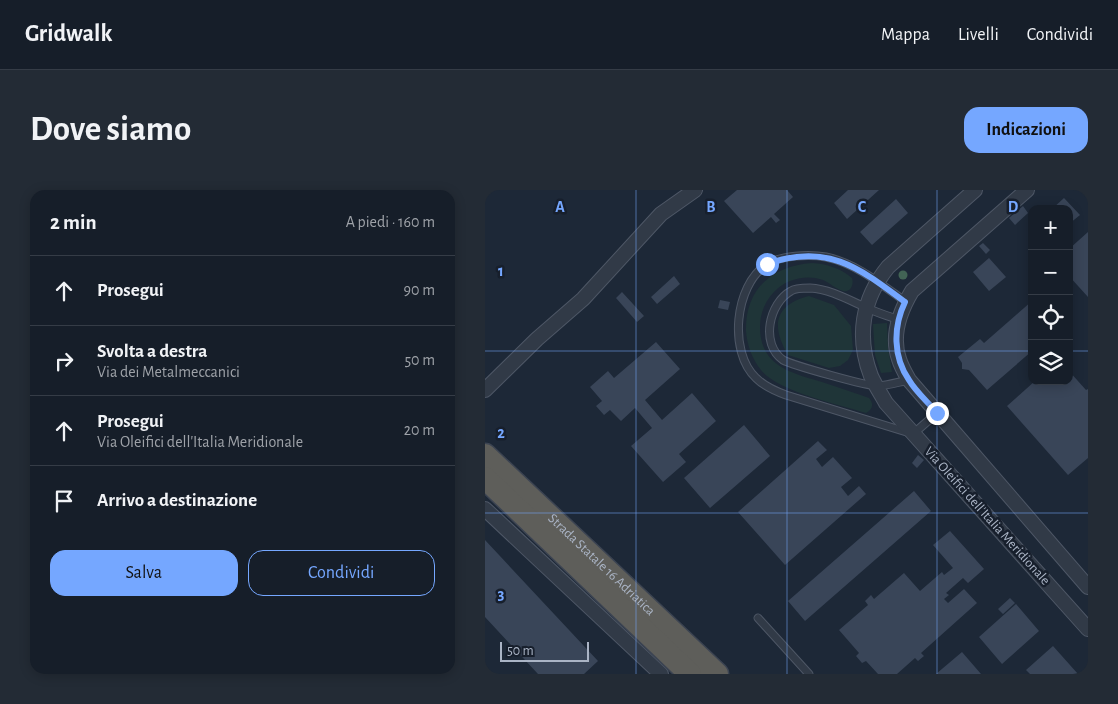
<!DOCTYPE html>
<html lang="it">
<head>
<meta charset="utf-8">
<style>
	body { margin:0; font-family:"Alegreya Sans",sans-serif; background:#232b35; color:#f1f3f6 }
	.controls { position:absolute; right:15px; top:15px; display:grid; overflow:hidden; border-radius:10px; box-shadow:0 2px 12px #0003 }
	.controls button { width:45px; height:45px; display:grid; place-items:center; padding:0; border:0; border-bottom:1px solid #353c46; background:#161e29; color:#f1f3f6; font:25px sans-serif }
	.scale { position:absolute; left:15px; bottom:12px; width:89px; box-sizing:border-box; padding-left:5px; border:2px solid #aab4c5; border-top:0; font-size:14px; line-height:18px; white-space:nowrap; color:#aab4c5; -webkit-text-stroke:4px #171f2c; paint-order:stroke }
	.stop { position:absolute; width:15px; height:15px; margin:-11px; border:4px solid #75a7ff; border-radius:50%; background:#fff }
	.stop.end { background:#75a7ff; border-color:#fff; box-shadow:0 1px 5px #0008 }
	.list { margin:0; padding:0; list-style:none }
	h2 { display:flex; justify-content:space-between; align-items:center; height:65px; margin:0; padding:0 20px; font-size:21px }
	h2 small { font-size:16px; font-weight:400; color:#9ea2a8 }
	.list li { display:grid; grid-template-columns:32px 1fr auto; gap:15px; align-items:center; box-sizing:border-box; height:70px; padding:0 20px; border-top:1px solid #353c46 }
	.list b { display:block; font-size:19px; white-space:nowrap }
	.list p { margin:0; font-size:16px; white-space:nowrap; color:#9ea2a8 }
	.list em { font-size:16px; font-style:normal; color:#9ea2a8 }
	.actions { display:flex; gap:10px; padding:15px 20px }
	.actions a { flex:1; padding:11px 0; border:1px solid #75a7ff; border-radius:15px; text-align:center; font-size:18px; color:#75a7ff }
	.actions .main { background:#75a7ff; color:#111 }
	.icon { flex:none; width:28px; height:28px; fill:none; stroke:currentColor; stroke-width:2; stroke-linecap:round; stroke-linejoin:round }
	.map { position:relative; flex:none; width:603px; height:484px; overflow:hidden; border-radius:15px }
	header { display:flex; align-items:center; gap:30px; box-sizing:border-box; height:70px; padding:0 25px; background:#161e29; border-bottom:1px solid #353c46 }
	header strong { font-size:24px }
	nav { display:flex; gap:28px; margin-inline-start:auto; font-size:18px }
	.intro { display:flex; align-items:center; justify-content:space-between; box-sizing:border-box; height:120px; padding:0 30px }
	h1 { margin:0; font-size:35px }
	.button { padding:12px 22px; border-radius:15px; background:#75a7ff; color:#111; font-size:18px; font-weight:700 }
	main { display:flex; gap:30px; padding:0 30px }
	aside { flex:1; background:#161e29; border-radius:15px; box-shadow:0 2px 12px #0003 }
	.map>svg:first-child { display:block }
	.green { fill:#1f3538 }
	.building { fill:#394558 }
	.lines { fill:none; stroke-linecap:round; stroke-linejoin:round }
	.service-casing { stroke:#4e5766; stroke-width:9 }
	.minor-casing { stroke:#4e5766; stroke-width:16 }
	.trunk-casing { stroke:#3c4452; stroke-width:25 }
	.service { stroke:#313a47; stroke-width:7 }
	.minor { stroke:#313a47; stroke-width:14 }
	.trunk { stroke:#5e5e5a; stroke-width:22 }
	.tree { fill:#426455 }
	.route { stroke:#75a7ff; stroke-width:6 }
	.grid { fill:none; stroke:#75a7ff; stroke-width:1; stroke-opacity:0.55 }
	.labels { text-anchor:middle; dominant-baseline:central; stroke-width:5; stroke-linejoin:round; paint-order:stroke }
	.street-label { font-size:14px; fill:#aab4c5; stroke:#171f2c }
	.grid-label { font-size:16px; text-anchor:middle; font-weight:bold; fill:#75a7ff; stroke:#171f2c; stroke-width:5; stroke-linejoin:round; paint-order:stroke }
</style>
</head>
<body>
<header>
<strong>Gridwalk</strong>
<nav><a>Mappa</a><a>Livelli</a><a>Condividi</a></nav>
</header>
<div class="intro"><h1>Dove siamo</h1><a class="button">Indicazioni</a></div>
<main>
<aside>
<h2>2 min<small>A piedi · 160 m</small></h2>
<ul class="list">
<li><svg class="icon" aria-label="ahead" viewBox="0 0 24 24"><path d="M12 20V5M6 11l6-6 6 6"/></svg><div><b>Prosegui</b></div><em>90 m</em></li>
<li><svg class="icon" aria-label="right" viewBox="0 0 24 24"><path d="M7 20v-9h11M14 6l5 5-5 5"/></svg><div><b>Svolta a destra</b><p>Via dei Metalmeccanici</p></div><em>50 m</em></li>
<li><svg class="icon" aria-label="ahead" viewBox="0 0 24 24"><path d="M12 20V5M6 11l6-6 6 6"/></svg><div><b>Prosegui</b><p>Via Oleifici dell'Italia Meridionale</p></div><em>20 m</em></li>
<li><svg class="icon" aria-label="arrive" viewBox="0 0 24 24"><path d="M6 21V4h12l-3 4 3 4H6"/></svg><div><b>Arrivo a destinazione</b></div></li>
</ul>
<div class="actions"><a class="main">Salva</a><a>Condividi</a></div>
</aside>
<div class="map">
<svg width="603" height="484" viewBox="0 0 603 484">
	<rect width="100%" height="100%" fill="#1d2837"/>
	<path class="green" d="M327,73C342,74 355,78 367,88C369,94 366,103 358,101C351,99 345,93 338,90C321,84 301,89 289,102C280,111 275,124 275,137C275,176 306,183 337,192C353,197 369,203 384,208C389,214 388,219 381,223C353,214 294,202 276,180C267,169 262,155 261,141C260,99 287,76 327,73Z
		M324,106L349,115L366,136L368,160L363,170L355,176L344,178L303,165C286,136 289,115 324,106Z
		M402,133L403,158L407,182L396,183L390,165L388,134Z"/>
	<path class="building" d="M252,0H302L308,7L289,24L295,30L291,33L286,27L268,43L239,11Z
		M363,0H394L362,29L349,13Z
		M579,8L595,25L584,34V19H567Z
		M411,9L423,23L387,55L375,42Z
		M538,16L543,23L530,35L524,28Z
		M603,42V107L584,86V59Z
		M498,53L505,60L501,64L494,56Z
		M504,68L521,87L504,101L488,82Z
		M189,86L195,94L172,114L166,107Z
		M137,102L159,126L152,132L131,108Z
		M235,110L245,112L243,120L233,118Z
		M547,111V161L502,200L484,180L477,179V173L473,167L495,149L499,153Z
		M171,152L195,179L160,210L177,230L207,203L231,231L194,264L201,272L178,292L146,256L167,238L150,218L136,231L125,220L119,225L111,216L117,211L105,197L123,181L129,188Z
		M584,181L601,200L603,199V268L583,285L522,216L550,191H584Z
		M259,235L285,266L225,318L199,288Z
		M333,251L342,260L331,269L337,277L348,267L367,288L356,297L363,306L374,296L381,304L300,375L253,322Z
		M433,265L439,270L432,278L427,273Z
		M429,301L446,321L320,431L303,411Z
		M465,341L499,379L483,393L478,388L461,403L464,405L459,409L463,413L479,399L492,413L436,463L439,466L433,471L430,468L412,484H393L381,471L377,473L371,466L374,463L354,440L383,415L380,411L386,405L389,409L419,383L435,401L457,382L459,385L468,378L448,355Z
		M0,350L113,471L99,484H53L0,427Z
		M525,408L530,413L518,424L513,419Z
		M531,414L554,441L517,474L494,447Z
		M568,456L593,484H545L541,480Z
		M477,462L496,484H451Z"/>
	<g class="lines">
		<g class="service-casing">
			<path id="service" d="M421,112C397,95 371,73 341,67C325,64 295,65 281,75C250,95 243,162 271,188C279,196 290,201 301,205L428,244L452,223
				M414,130C404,126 392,123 382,118C364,110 345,99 325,98C319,98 310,98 306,101C284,113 275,154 298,170C307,175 384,197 394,196C404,195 414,192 424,190
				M273,428L324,484"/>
		</g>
		<g class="minor-casing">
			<path id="minor" d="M490,0L403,77C377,109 371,147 386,186C390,195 396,204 401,213L603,439
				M542,0L427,101C415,121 406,146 414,169C416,176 420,183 424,190L603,397
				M0,200L52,149L98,109L176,24L210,0
				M0,319L176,484"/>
		</g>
		<g class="trunk-casing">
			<g id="trunk">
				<path id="s1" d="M0,265L232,484"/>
				<path d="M0,288L205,484"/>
			</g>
		</g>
		<use href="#service" class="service"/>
		<use href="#minor" class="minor"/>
		<use href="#trunk" class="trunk"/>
	</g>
	<circle class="tree" cx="418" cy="85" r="4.5"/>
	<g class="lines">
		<path class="route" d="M282,74C342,53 373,77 420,112C408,137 408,167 424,190C431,202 443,212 452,223"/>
	</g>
	<path class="grid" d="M151,0V484M302,0V484M452,0V484M0,161H547M584,161H603M0,323H603"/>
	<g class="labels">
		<g class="street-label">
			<text transform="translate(502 326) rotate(48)">Via Oleifici dell'Italia Meridionale</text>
			<text stroke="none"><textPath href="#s1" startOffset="160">Strada Statale 16 Adriatica</textPath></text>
		</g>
	</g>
	<g class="grid-label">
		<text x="75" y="22">A</text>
		<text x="226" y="22">B</text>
		<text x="377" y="22">C</text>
		<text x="528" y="22">D</text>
		<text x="16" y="86">1</text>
		<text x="16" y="248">2</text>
		<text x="16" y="409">3</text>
	</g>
</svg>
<div class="controls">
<button>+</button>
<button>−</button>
<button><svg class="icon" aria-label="locate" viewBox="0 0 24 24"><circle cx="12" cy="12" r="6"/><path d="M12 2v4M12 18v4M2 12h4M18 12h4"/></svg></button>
<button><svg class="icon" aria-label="layers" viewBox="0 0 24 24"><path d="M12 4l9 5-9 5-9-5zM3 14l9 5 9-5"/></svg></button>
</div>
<div class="scale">50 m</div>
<div class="stop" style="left:282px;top:74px"></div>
<div class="stop end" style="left:452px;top:223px"></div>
</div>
</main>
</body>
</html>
